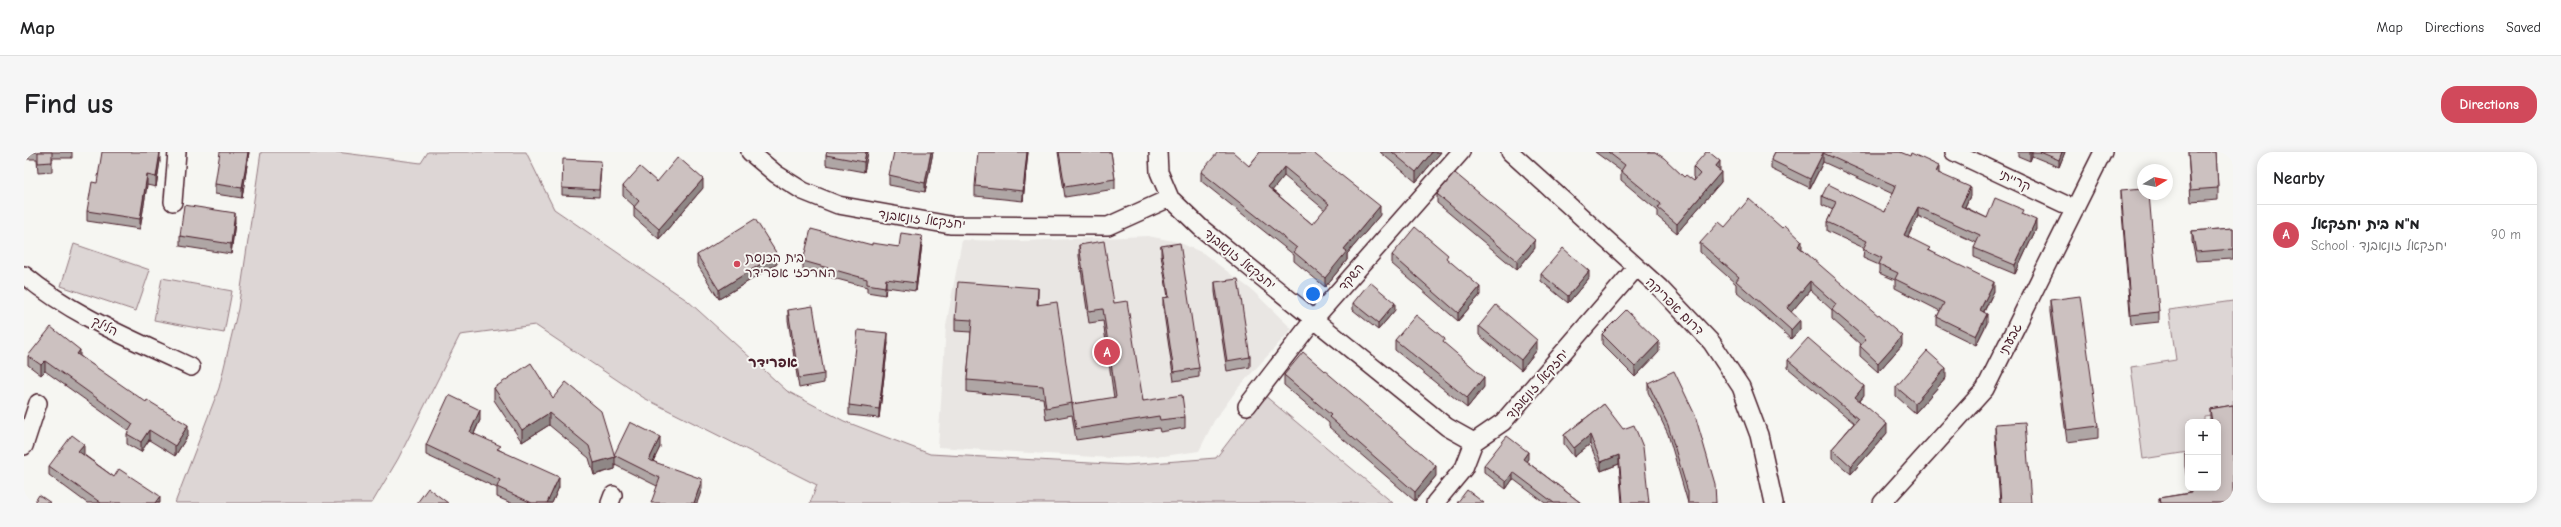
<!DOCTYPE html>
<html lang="en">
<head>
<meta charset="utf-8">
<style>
	body { margin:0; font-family:"Comic Neue","Playpen Sans Hebrew",sans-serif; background:#f6f6f6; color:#202124 }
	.controls { position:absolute; right:12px; bottom:12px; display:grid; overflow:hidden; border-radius:8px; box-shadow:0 2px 10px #0003 }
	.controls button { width:36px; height:36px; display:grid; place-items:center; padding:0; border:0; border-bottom:1px solid #e0e0e0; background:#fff; color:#202124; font:20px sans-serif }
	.compass { position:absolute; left:2113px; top:12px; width:36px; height:36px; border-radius:50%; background:#fff; box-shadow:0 2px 10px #0003; rotate:80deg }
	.you { position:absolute; left:1289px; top:142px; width:14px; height:14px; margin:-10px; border:3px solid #fff; border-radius:50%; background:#1a73e8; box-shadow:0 0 0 6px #1a73e833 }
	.badge { display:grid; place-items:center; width:26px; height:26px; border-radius:50%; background:#d1495b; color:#fff; font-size:13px; font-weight:700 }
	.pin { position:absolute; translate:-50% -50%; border:2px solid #fff; box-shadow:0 1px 4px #0006 }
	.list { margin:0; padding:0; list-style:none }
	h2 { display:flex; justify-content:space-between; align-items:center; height:52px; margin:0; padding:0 16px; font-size:17px }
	h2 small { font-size:13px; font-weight:400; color:#757577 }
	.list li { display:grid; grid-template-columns:26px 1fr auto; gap:12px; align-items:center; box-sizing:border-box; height:60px; padding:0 16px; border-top:1px solid #e0e0e0 }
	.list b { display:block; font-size:15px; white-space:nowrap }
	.list p { margin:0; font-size:13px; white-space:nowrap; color:#757577 }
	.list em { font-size:13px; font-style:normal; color:#757577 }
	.map { position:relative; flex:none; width:2209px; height:351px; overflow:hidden; border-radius:16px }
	header { display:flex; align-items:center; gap:24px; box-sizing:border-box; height:56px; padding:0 20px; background:#fff; border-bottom:1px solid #e0e0e0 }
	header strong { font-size:19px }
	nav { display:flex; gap:22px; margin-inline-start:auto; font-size:14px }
	.intro { display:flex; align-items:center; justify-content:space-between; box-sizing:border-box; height:96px; padding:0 24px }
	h1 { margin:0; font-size:28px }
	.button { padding:10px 18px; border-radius:16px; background:#d1495b; color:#fff; font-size:14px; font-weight:700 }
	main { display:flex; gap:24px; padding:0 24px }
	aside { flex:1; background:#fff; border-radius:16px; box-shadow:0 2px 10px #0003 }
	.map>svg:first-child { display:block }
	.built { fill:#e9e6e3 }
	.green { fill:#ddd6d5; stroke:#947a80 }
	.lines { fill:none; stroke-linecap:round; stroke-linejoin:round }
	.minor-casing { stroke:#4a1f2b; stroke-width:20 }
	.minor { stroke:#f6f6f2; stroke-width:17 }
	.wall { fill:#afa6a5; stroke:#4a1f2b; fill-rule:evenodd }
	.shaded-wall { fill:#8f8786; stroke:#4a1f2b }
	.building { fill:#ccc1c0; stroke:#4a1f2b; fill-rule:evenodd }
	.poi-dot { fill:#d1495b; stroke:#f6f6f2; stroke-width:1.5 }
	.labels { text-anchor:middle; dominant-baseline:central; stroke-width:4; stroke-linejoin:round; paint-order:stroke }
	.street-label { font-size:13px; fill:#4a1f2b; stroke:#f6f6f2 }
	.poi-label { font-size:13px; fill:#4a1f2b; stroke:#f6f6f2; text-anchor:start }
	.neighbourhood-label { font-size:14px; font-weight:bold; fill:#4a1f2b; stroke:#f6f6f2 }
</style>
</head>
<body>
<header>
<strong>Map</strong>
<nav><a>Map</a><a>Directions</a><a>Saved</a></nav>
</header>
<div class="intro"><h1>Find us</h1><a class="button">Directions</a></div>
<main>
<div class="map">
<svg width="2209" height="351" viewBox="0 0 2209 351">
	<rect width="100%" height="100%" fill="#f6f6f2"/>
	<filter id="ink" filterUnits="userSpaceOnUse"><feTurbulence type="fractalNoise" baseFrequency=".025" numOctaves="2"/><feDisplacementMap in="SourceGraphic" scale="8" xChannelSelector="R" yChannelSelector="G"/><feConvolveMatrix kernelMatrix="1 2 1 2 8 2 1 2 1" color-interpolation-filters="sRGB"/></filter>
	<g filter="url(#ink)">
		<path class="built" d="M1124,84L1154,90L1179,101L1229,139L1268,177L1214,236L1190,269L1175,299L1140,304L1086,306L914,295L922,174L938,88L998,89Z"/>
		<path class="green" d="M237,0H312L397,11L404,0H502L530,57L664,149L763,239L820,269L906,302L1102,313L1192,306L1240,243L1369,351H786L793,333L620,246L511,173L436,183L374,307L348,351H151L195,236L214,157Z
			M50,92L126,118L112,159L37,134Z
			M138,126L208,139L200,181L130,168Z
			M2209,149V260L2180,264V270H2164V300L2119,307L2107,215L2152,208L2145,158Z"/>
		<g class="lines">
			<g class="minor-casing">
				<path id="minor" d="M726,0L752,22L779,39L814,53L926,73L1084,74L1146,46L1177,76L1423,275L1450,290L1479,270L1612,116
					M1134,0L1135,20L1146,46
					M1486,0L1636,136L1688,191L1717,235L1735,283L1750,351
					M1930,0L2051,57
					M149,50L153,0
					M0,123C49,164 110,188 167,215
					M1223,254L1290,167L1437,0
					M0,294L14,251
					M586,351L589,343
					M1411,351L1440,316L1450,290
					M1858,351L1961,237L2079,0"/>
			</g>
			<use href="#minor" class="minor"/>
		</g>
		<path class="wall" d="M0,0H48V6H28V20L14,21L13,7H0Z
			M225,0L218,46L191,42V32Z
			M844,0L840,20L802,13V3Z
			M909,0L901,40L865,33V23Z
			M1004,0L999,49L951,44V34Z
			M1034,0H1087L1091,27V37L1041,45Z
			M1236,0L1356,63L1323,102V108L1301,135L1270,109V103L1177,29V20L1225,14ZM1260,24L1301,58L1288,72L1248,38Z
			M1356,0H1417L1392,30Z
			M1571,0H1631L1660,25L1670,29L1671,27L1669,25V15L1696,19L1697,30L1653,81L1634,65V59L1597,28V19Z
			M1751,0H1876L1915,21L1946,44L1941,55L1963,66L2000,63L2012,77L1991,122L1950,105V96L1953,91L1894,64L1884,85L1970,139L1960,160L1963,171L1952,193L1913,174V165L1916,159L1871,136V128L1855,121V113L1839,106L1840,96L1803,79V70L1809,58L1798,53V44L1861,60L1869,42L1799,10L1786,36L1747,17V8Z
			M1994,0H2041L2035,15L2008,4L2006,9L1994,4Z
			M2164,0H2192L2194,36V48L2167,50Z
			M136,9L132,35L123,33L116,77L63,69V59Z
			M577,16L575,45L538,43V36Z
			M599,34L679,36L635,87L610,65V54L599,44Z
			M2097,38L2135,160V170L2107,173L2097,48Z
			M1413,42L1511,96L1493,118L1413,51Z
			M211,70L207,102L156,94V84Z
			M2209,76V107L2172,109L2168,89V79Z
			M1676,91L1778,97L1878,193L1854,220L1836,204V194L1837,193L1808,167V158L1786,138L1767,160L1776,177L1767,187L1712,139V132L1676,100Z
			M898,92L892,139L862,135L861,143L843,140V135L779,118V109L848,93L875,95Z
			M1055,93L1090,151L1119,249L1161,265V276L1136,280L1135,276L1052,288L1048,263L1022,268L1019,246L943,240V228L947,180L931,179V167L1014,148V153L1048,252L1090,246L1079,169L1065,171L1055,104Z
			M1137,94L1175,216V225L1150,229L1139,155V146L1144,145L1137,103Z
			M673,103L753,112L695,147L673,112Z
			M1368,103L1424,108L1456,143L1434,169L1368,112Z
			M1517,122L1565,126L1544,151L1517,129Z
			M1191,130L1226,205V215L1203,219L1191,140Z
			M2026,148L2074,274V286L2043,290L2026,160Z
			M1329,151L1371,158L1354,178L1329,158Z
			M764,158L800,222V231L775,236L764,168Z
			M1455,174L1513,198L1497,218L1455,183Z
			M1578,182L1635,200L1611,225L1578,192Z
			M1371,188L1421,192L1460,235L1443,256L1371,198Z
			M864,191L855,266L825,263V253Z
			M4,204H56L164,283L151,304L125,288L117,300L103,292V282L105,279L21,219L17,223L4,213Z
			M1764,208L1840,243L1836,248L1863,281L1827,322L1808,306V297L1830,271L1764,216Z
			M1260,223L1412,324L1391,349L1305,275V271L1260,233Z
			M1922,226L1891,261L1872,244V235Z
			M1624,231L1692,351H1664L1644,282L1624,240Z
			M470,236L529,246L591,303L636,295L629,309L678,337L633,334L591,313V317L570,323L565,306L525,273L498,290L470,248Z
			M1580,252L1625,351H1598L1595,312L1577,319L1566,292L1550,305L1540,292V283Z
			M2209,253V351H2135V346L2165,341L2164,336H2194V270H2186V257Z
			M456,268L450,282L535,335L528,351H487L473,345V336L402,303V293Z
			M1971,272L2007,351H1976L1971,284Z
			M2164,301V335L2161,314V302Z
			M59,302L90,325L136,351H63L25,323V314L60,302Z
			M1504,307L1502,309L1557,351H1521L1489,327L1482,337L1460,320V313Z"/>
		<path class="shaded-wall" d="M136,0V9L132,35V25Z
			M224,0H225L218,46V36Z
			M842,0H844L840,20V10Z
			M907,0H909L901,40V31Z
			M1003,0H1004L999,49V39Z
			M1408,0H1417L1392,30V20Z
			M2006,0H2008V4L2006,9Z
			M2038,0H2041L2035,15V8Z
			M1799,1V10L1786,36V27Z
			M1696,9V19L1691,15Z
			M1915,14V23L1912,20Z
			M1260,15V24L1244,44V35Z
			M1697,20V30L1653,81V72Z
			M123,23V33L116,77V67Z
			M679,27V36L635,87V77Z
			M1946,35V44L1937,63V54Z
			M1356,54V63L1323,102V108L1301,135V126L1320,97Z
			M1894,55V64L1880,92V83Z
			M211,61V70L207,102V92Z
			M2012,68V77L1991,122V113Z
			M898,84V92L892,139V131Z
			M1511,88V96L1493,118V109Z
			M1778,89V98L1774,94Z
			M753,102V112L695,147V138Z
			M1565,119V126L1544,151V144Z
			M862,127V135L861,143V135Z
			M1786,129V138L1763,165V156Z
			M1970,130V139L1956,167V158Z
			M1456,135V143L1434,169V161Z
			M1014,136V148L1013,165V153Z
			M1371,151V158L1354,178V171Z
			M1963,162V171L1952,193V184Z
			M1776,168V177L1767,187V178Z
			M864,181V191L855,266V257Z
			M1878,184V193L1854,220V211Z
			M1513,188V198L1497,218V208Z
			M1635,190V200L1611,225V215Z
			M56,198V207L53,202Z
			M21,209V219L17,223V213Z
			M1922,216V226L1891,261V251Z
			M1460,225V235L1443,256V246Z
			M1840,234V243L1831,253V245Z
			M456,258V268L446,290V280Z
			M525,261V273L498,290V278Z
			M1863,272V281L1827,322V314Z
			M164,273V283L151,304V294Z
			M125,278V288L117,300V290Z
			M1566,283V292L1550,305V296Z
			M636,285V295L625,318V308Z
			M60,292V302L54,308V299Z
			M1504,300V307L1499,314V307Z
			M1595,303V312L1577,319V310Z
			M591,305V317L570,323V311Z
			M1412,314V324L1391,349V340Z
			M1489,320V327L1482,337V330Z
			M535,325V335L528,351H523Z
			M678,327V337L673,351H670Z
			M136,344V351H131Z"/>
		<path class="building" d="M14,0H28V10L14,11Z
			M78,0H136L132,25L123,23L116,67L63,59L68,30L73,31Z
			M196,0H224L218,36L191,32Z
			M803,0H842L840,10L802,3Z
			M870,0H907L901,31L865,23Z
			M954,0H1003L999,39L951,34Z
			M1035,0H1087L1091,27L1041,35Z
			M1194,0H1209L1225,14L1236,0H1288L1356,54L1320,97L1323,99L1301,126L1270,100L1273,96L1177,20ZM1260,15L1305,52L1288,72L1244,35Z
			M1368,0H1408L1392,20Z
			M1584,0H1631L1640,6L1660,25L1662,23L1670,29L1676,22L1669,15L1682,0H1685L1696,9L1691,15L1697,20L1653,72L1634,56L1637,52L1597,19L1601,13Z
			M1751,0H1876L1886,4L1887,1L1915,14L1912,20L1946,35L1937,54L1963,66L1971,46L2000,58L1998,62L2012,68L1991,113L1950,96L1956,83L1894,55L1880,83L1906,96L1904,98L1970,130L1956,158L1963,162L1952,184L1913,165L1920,151L1871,127L1874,121L1855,112L1858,106L1839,97L1843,89L1803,70L1812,50L1798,44L1804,32L1861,60L1872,34L1799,1L1786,27L1747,8Z
			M2016,0H2038L2035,8Z
			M2164,0H2192L2194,36L2167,38Z
			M654,5L679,27L635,77L610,55L615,49L599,34L616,15L633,30Z
			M539,7L577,9L575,38L538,36Z
			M1431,21L1511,88L1493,109L1413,42Z
			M2119,36V42H2125L2135,160L2107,163L2097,38Z
			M1725,47L1758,76L1761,73L1778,89L1774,94L1878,184L1854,211L1836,194L1842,187L1808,158L1812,152L1786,129L1763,156L1776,168L1767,178L1712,129L1715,125L1676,91L1695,70L1701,75Z
			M160,53L211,61L207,92L156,84Z
			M731,67L753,102L695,138L673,103Z
			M1391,75L1424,103L1422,106L1456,135L1434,161L1368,103Z
			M2209,76V97L2172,100L2168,79Z
			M787,77L848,93V91L875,95L877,81L898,84L892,131L862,127L861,135L843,132V127L779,109Z
			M1080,89L1090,151L1103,149L1119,249L1158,243L1161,265L1136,268L1135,264L1052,277L1048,252L1092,245L1079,157L1065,159L1055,93Z
			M1156,91L1175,216L1150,220L1139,146L1145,145L1137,94Z
			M1539,96L1565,119L1544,144L1517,122Z
			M1214,127L1226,205L1203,209L1191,130Z
			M934,130L1014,136L1013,153L1033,150L1048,251L1022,256L1019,234L943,228L948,168L931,167Z
			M1346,130L1371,151L1354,171L1329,151Z
			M2056,144L2074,274L2043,278L2026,148Z
			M1472,153L1513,188L1497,208L1455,174Z
			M789,154L800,222L775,226L764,158Z
			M1602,158L1635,190L1611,215L1578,182Z
			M1392,163L1421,187L1419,190L1460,225L1443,246L1371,188Z
			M27,175L56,198L53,202L122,250L123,248L164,273L151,294L125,278L117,290L103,282L109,272L21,209L17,213L4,204Z
			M834,178L864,181L855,257L825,253Z
			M1784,186L1840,234L1831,245L1863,272L1827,314L1808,297L1834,267L1764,208Z
			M1903,199L1922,216L1891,251L1872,235Z
			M1279,200L1412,314L1391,340L1305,265L1307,263L1260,223Z
			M507,211L529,246L542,230L577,259L591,305L570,311L565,294L525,261L498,278L470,236Z
			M1650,219L1671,263L1691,332L1692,351H1664V340L1644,273L1624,231Z
			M425,243L456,258L446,280L477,294L473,297L535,325L523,351H508L473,335L476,328L402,293Z
			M1580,252L1599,277L1610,273L1619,295L1625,351H1599L1595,303L1577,310L1566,283L1550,296L1540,283Z
			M2209,253V351H2136L2135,346L2167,341L2166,336H2194V270H2188L2186,257Z
			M606,270L636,285L625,308L678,327L670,351H627L636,326L590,303Z
			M2001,270L2007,351H1977L1971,272Z
			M48,283L60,292L54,299L90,325L95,317L136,344L131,351H77L25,314Z
			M1483,284L1504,300L1499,307L1557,351H1530L1489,320L1482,330L1460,313Z
			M2164,301V323L2161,302Z
			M404,336L424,351H393Z
			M1443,338L1460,351H1433Z
			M15,343L27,351H10Z"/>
	</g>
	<circle class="poi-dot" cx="713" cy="112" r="4"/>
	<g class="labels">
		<g class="street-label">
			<text transform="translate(1991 28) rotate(25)">קרייתי</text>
			<text transform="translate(898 67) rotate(7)">יחזקאל זונאבנד</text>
			<text transform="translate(1216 107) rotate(39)">יחזקאל זונאבנד</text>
			<text transform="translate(1327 125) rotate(-49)">השקד</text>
			<text transform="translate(1651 154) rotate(45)">דרום אפריקה</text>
			<text transform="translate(81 174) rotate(27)">הלילך</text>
			<text transform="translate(1986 187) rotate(-63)">גבעתי</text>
			<text transform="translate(1513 232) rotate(-49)">יחזקאל זונאבנד</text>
		</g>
		<g class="poi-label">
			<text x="721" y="105">בית הכנסת<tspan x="721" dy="15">המרכזי אפרידר</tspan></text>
		</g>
		<g class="neighbourhood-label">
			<text x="749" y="210">אפרידר</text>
		</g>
	</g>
</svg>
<div class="controls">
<button>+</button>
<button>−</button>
</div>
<svg class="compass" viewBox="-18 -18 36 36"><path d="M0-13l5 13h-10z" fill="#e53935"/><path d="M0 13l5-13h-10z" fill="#757577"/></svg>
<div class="you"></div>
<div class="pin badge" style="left:1083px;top:200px">A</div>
</div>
<aside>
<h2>Nearby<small></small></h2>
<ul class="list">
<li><span class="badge">A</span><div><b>מ&quot;מ בית יחזקאל</b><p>School · יחזקאל זונאבנד</p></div><em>90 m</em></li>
</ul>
</aside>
</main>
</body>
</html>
